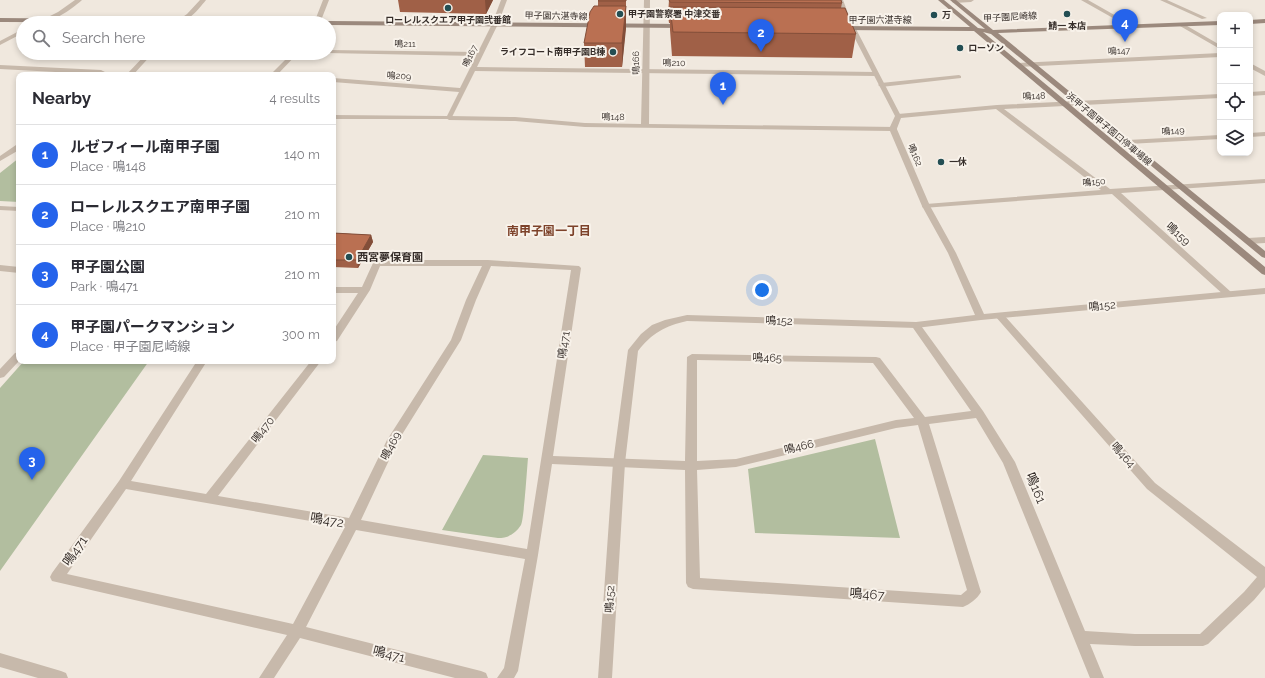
<!DOCTYPE html>
<html lang="en">
<head>
<meta charset="utf-8">
<style>
	body { margin:0; font-family:Raleway,"Noto Sans JP",sans-serif; background:#f7f7f7; color:#2b2b33 }
	.controls { position:absolute; right:12px; top:12px; display:grid; overflow:hidden; border-radius:8px; box-shadow:0 2px 6px #0003 }
	.controls button { width:36px; height:36px; display:grid; place-items:center; padding:0; border:0; border-bottom:1px solid #e1e1e2; background:#fff; color:#2b2b33; font:20px sans-serif }
	.you { position:absolute; left:762px; top:290px; width:14px; height:14px; margin:-10px; border:3px solid #fff; border-radius:50%; background:#1a73e8; box-shadow:0 0 0 6px #1a73e833 }
	.badge { display:grid; place-items:center; width:26px; height:26px; border-radius:50%; background:#2563eb; color:#fff; font-size:13px; font-weight:700 }
	.pin { position:absolute; translate:-50% -33px; filter:drop-shadow(0 1px 2px #0008) }
	.pin::after { content:''; position:absolute; top:21px; width:14px; height:12px; background:inherit; clip-path:polygon(0 0,100% 0,50% 100%) }
	.list { margin:0; padding:0; list-style:none }
	h2 { display:flex; justify-content:space-between; align-items:center; height:52px; margin:0; padding:0 16px; font-size:17px }
	h2 small { font-size:13px; font-weight:400; color:#7c7c81 }
	.list li { display:grid; grid-template-columns:26px 1fr auto; gap:12px; align-items:center; box-sizing:border-box; height:60px; padding:0 16px; border-top:1px solid #e1e1e2 }
	.list b { display:block; font-size:15px; white-space:nowrap }
	.list p { margin:0; font-size:13px; white-space:nowrap; color:#7c7c81 }
	.list em { font-size:13px; font-style:normal; color:#7c7c81 }
	.icon { flex:none; width:22px; height:22px; fill:none; stroke:currentColor; stroke-width:2; stroke-linecap:round; stroke-linejoin:round }
	.map { position:relative; flex:none; width:1265px; height:678px; overflow:hidden }
	.search { position:absolute; background:#fff; box-shadow:0 2px 6px #0003; left:16px; top:16px; width:320px; height:44px; display:flex; align-items:center; gap:10px; box-sizing:border-box; padding:0 14px; border-radius:22px; color:#7c7c81; font-size:15px }
	.panel { position:absolute; background:#fff; box-shadow:0 2px 6px #0003; left:16px; top:72px; width:320px; height:292px; border-radius:8px }
	.map>svg:first-child { display:block }
	.green { fill:#b2be9f }
	.lines { fill:none; stroke-linecap:round; stroke-linejoin:round }
	.minor { fill:#c7b9ab; fill-rule:evenodd }
	.tertiary { fill:#c7b9ab; fill-rule:evenodd }
	.secondary { fill:#9b897d; fill-rule:evenodd }
	.wall { fill:#a06047 }
	.shaded-wall { fill:#824e39 }
	.building { fill:#ba7052; stroke:#824e39 }
	.poi-dot { fill:#234e53; stroke:#f8f2ea; stroke-width:1.5 }
	.labels { text-anchor:middle; dominant-baseline:central; stroke-width:4; stroke-linejoin:round; paint-order:stroke }
	.far-poi-label { font-size:9px; font-weight:bold; fill:#362e2a; stroke:#f8f2ea; text-anchor:start }
	.far-street-label { font-size:9px; fill:#362e2a; stroke:#f8f2ea }
	.street-label { font-size:11px; fill:#362e2a; stroke:#f8f2ea }
	.poi-label { font-size:11px; font-weight:bold; fill:#362e2a; stroke:#f8f2ea; text-anchor:start }
	.neighbourhood-label { font-size:12px; font-weight:bold; fill:#7d422a; stroke:#f8f2ea }
	.near-street-label { font-size:13px; fill:#362e2a; stroke:#f8f2ea }
</style>
</head>
<body>
<div class="map">
<svg width="1265" height="678" viewBox="0 0 1265 678">
	<rect width="100%" height="100%" fill="#f0e8de"/>
	<path class="green" d="M19,158V202L0,201V173Z
		M24,361H149L0,571V388Z
		M875,439L900,538L755,533L748,469Z
		M483,455L528,458C527,469 524,519 521,525C515,534 508,538 498,538L442,530Z"/>
	<g class="lines">
		<path class="minor" d="M75,0H82C71,10 52,23 36,23L58,12Z
			M200,0H206C198,10 188,23 174,23L187,14Z
			M323,0H329L320,23H314Z
			M501,0H507L498,24L477,67L876,72L879,74L876,76L475,71L451,119H333V115L447,116L459,92L333,82V78L460,88L476,56L327,53H329V50L478,52L492,24Z
			M837,0H843L851,21L846,20Z
			M952,0H974L971,2L954,3L952,2Z
			M1081,0H1088L1125,21L1120,22Z
			M1160,0H1167L1207,18L1202,19Z
			M1182,23L1220,45V49L1180,26L1179,25Z
			M23,29V33L0,45V41Z
			M147,53H153L133,75H126Z
			M1220,53V57L1018,67L1015,65L1018,63Z
			M1250,63L1265,71V76L1250,68Z
			M0,65L101,70L111,75L0,69Z
			M959,75L961,76V78L881,87L878,85L881,83Z
			M1265,91V95L1250,96V92Z
			M1220,94V98L1004,109L1110,189L1265,179V183L1121,193L1231,292L1233,294L1231,296H1225L1112,194L923,208L922,206L926,204L1101,190L996,109L901,118L896,131H890L889,129L895,116L898,114L997,105Z
			M1265,132V136L1250,137V133Z
			M1220,135V139L1128,144L1124,142L1128,140Z
			M16,145H19V150L0,161V156Z
			M0,206L19,207V211L0,210Z
			M1265,237V243L1248,244L1244,241L1248,238Z
			M377,260H488L579,266L581,268L553,456L685,461L687,357L692,354L876,357L880,358L925,417L971,411L911,325L913,323H919L983,411L1015,462L1085,631L1135,634H1200L1244,592L1257,577L1147,489L995,316L1000,313L1003,314L1155,483L1265,567V587L1254,600L1208,644L1203,646H1135L1090,644L1104,678H1090L1003,463L976,418L929,424L981,592C977,599 970,604 963,607L693,589L688,587L686,583L685,470L552,464L538,555L518,671L514,678H497L504,668L525,559L356,530L306,627L481,671L486,673L488,678H455L300,638L274,678H259L287,635L52,581L50,577L52,573L119,481L197,361H207L131,481L206,494L311,361H321L218,496L349,518L387,440L451,340L466,300L482,266H380L370,290L337,341L333,342V331L358,293H333V287H362L373,263ZM491,266L571,270L527,549L361,520L398,441L461,340L476,300ZM697,360L873,363L914,418L896,420L736,459L697,461ZM918,425L967,590L961,595L700,578L697,470L736,467L896,428ZM126,489L345,527L293,624L67,574Z
			M0,265L19,267V273L0,271Z"/>
		<path class="tertiary" d="M644,0H650L649,124L896,127L930,206L956,253L984,314L1265,288V294L981,320L916,328L687,321C665,326 652,333 638,351L625,463L612,678H598L613,463L628,350L641,334L652,325L665,320L687,315L916,322L975,315L948,253L922,206L890,131L585,127L515,121L449,120L446,118L449,116L515,117L585,123L641,124Z
			M853,27L856,29L901,116L900,117L895,116L850,29Z
			M292,53H298L277,75H270Z
			M19,352V361L4,377L0,378V369L15,353Z
			M0,653L61,671L66,673L68,678H38L0,667Z"/>
		<path class="secondary" d="M938,0H944L978,28L985,29L950,0H956L993,30L1220,21V25L998,33L1265,251V258L1262,257L991,34L983,32L1265,267V275L1262,274L974,31L841,30L838,28L841,26L970,27Z
			M0,18L315,21L318,23L0,22Z
			M1265,19V23L1250,24V20Z
			M329,21L683,24L686,26L683,28L329,25V23H326Z"/>
	</g>
	<path class="wall" d="M398,0H493L486,14L400,12Z
		M626,0V22L622,67H585L584,43L598,6V1Z
		M669,0H841L842,3L841,8L856,34L852,58L672,56L670,30V23H669L668,15Z
		M333,233L371,235L373,242L358,268L333,267Z"/>
	<path class="shaded-wall" d="M485,0H493L486,14Z
		M626,6V29L622,67V43Z
		M371,235L373,242L358,268L357,260Z"/>
	<path class="building" d="M599,0H626V1H598Z
		M669,0H841L842,3L670,2Z
		M594,6H626L622,43H584L590,12Z
		M670,7L845,8L856,34L673,32Z
		M333,233L371,235L357,260H333Z"/>
	<g class="poi-dot">
		<circle cx="448" cy="8" r="4"/>
		<circle cx="620" cy="14" r="4"/>
		<circle cx="1067" cy="14" r="4"/>
		<circle cx="934" cy="15" r="4"/>
		<circle cx="960" cy="48" r="4"/>
		<circle cx="613" cy="52" r="4"/>
		<circle cx="941" cy="162" r="4"/>
		<circle cx="349" cy="257" r="4"/>
	</g>
	<g class="labels">
		<g class="far-poi-label">
			<text x="628" y="14">甲子園警察署 中津交番</text>
			<text x="942" y="15">万</text>
			<text x="448" y="20" text-anchor="middle">ローレルスクエア甲子園弐番館</text>
			<text x="1067" y="26" text-anchor="middle">鯖一 本店</text>
			<text x="968" y="48">ローソン</text>
			<text x="605" y="52" text-anchor="end">ライフコート南甲子園B棟</text>
			<text x="949" y="162">一休</text>
		</g>
		<g class="far-street-label">
			<text transform="translate(556 16) rotate(1)">甲子園六湛寺線</text>
			<text transform="translate(1010 17) rotate(-3)">甲子園尼崎線</text>
			<text x="880" y="20">甲子園六湛寺線</text>
			<text transform="translate(405 44) rotate(1)">鳴211</text>
			<text transform="translate(1119 51) rotate(-3)">鳴147</text>
			<text transform="translate(470 56) rotate(-64)">鳴167</text>
			<text transform="translate(636 63) rotate(-91)">鳴166</text>
			<text transform="translate(674 63) rotate(1)">鳴210</text>
			<text transform="translate(399 76) rotate(4)">鳴209</text>
			<text transform="translate(1034 96) rotate(-3)">鳴148</text>
			<text transform="translate(613 117) rotate(1)">鳴148</text>
			<text transform="translate(1109 129) rotate(40)">浜甲子園甲子園口停車場線</text>
			<text transform="translate(1173 131) rotate(-4)">鳴149</text>
			<text transform="translate(915 155) rotate(67)">鳴162</text>
			<text transform="translate(1094 182) rotate(-5)">鳴150</text>
		</g>
		<g class="street-label">
			<text transform="translate(1178 234) rotate(42)">鳴159</text>
			<text transform="translate(1102 306) rotate(-5)">鳴152</text>
			<text transform="translate(779 321) rotate(2)">鳴152</text>
			<text transform="translate(564 345) rotate(-81)">鳴471</text>
			<text transform="translate(767 358) rotate(1)">鳴465</text>
			<text transform="translate(263 430) rotate(-52)">鳴470</text>
			<text transform="translate(391 446) rotate(-62)">鳴469</text>
			<text transform="translate(799 447) rotate(-13)">鳴466</text>
			<text transform="translate(1123 455) rotate(48)">鳴464</text>
			<text transform="translate(610 599) rotate(-87)">鳴152</text>
		</g>
		<g class="poi-label">
			<text x="357" y="257">西宮夢保育園</text>
		</g>
		<g class="neighbourhood-label">
			<text x="549" y="231">南甲子園一丁目</text>
		</g>
		<g class="near-street-label">
			<text transform="translate(1036 488) rotate(68)">鳴161</text>
			<text transform="translate(327 520) rotate(10)">鳴472</text>
			<text transform="translate(75 551) rotate(-55)">鳴471</text>
			<text transform="translate(867 594) rotate(4)">鳴467</text>
			<text transform="translate(389 654) rotate(14)">鳴471</text>
		</g>
	</g>
</svg>
<div class="controls">
<button>+</button>
<button>−</button>
<button><svg class="icon" aria-label="locate" viewBox="0 0 24 24"><circle cx="12" cy="12" r="6"/><path d="M12 2v4M12 18v4M2 12h4M18 12h4"/></svg></button>
<button><svg class="icon" aria-label="layers" viewBox="0 0 24 24"><path d="M12 4l9 5-9 5-9-5zM3 14l9 5 9-5"/></svg></button>
</div>
<div class="you"></div>
<div class="pin badge" style="left:723px;top:105px">1</div>
<div class="pin badge" style="left:761px;top:52px">2</div>
<div class="pin badge" style="left:32px;top:480px">3</div>
<div class="pin badge" style="left:1125px;top:42px">4</div>
<div class="search"><svg class="icon" aria-label="search" viewBox="0 0 24 24"><circle cx="10" cy="10" r="6"/><path d="M15 15l6 6"/></svg>Search here</div>
<section class="panel">
<h2>Nearby<small>4 results</small></h2>
<ul class="list">
<li><span class="badge">1</span><div><b>ルゼフィール南甲子園</b><p>Place · 鳴148</p></div><em>140 m</em></li>
<li><span class="badge">2</span><div><b>ローレルスクエア南甲子園</b><p>Place · 鳴210</p></div><em>210 m</em></li>
<li><span class="badge">3</span><div><b>甲子園公園</b><p>Park · 鳴471</p></div><em>210 m</em></li>
<li><span class="badge">4</span><div><b>甲子園パークマンション</b><p>Place · 甲子園尼崎線</p></div><em>300 m</em></li>
</ul>
</section>
</div>
</body>
</html>
